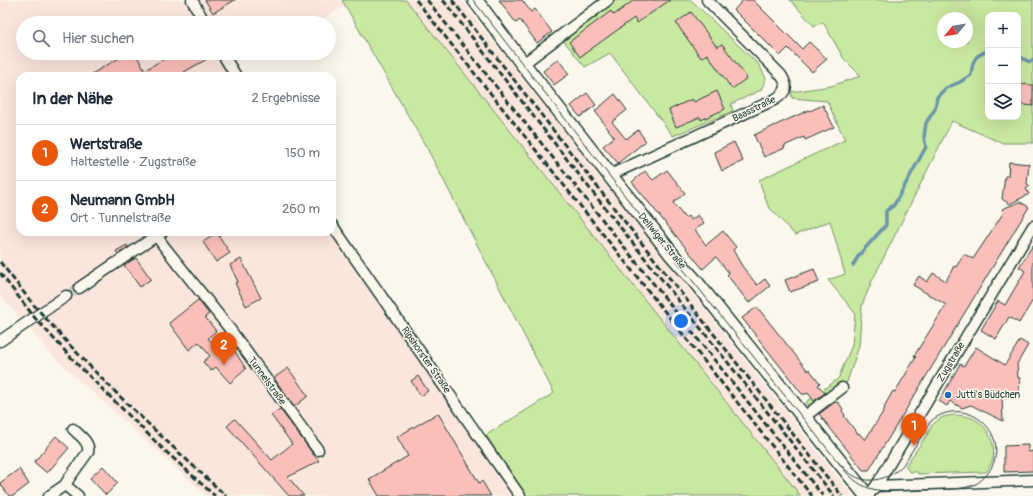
<!DOCTYPE html>
<html lang="de">
<head>
<meta charset="utf-8">
<style>
	body { margin:0; font-family:Pangolin,sans-serif; background:#f6f6f7; color:#1f2937 }
	.controls { position:absolute; right:12px; top:12px; display:grid; overflow:hidden; border-radius:8px; box-shadow:0 4px 16px #0002 }
	.controls button { width:36px; height:36px; display:grid; place-items:center; padding:0; border:0; border-bottom:1px solid #e0e1e3; background:#fff; color:#1f2937; font:20px sans-serif }
	.compass { position:absolute; left:937px; top:12px; width:36px; height:36px; border-radius:50%; background:#fff; box-shadow:0 4px 16px #0002; rotate:240deg }
	.you { position:absolute; left:681px; top:321px; width:14px; height:14px; margin:-10px; border:3px solid #fff; border-radius:50%; background:#1a73e8; box-shadow:0 0 0 6px #1a73e833 }
	.badge { display:grid; place-items:center; width:26px; height:26px; border-radius:50%; background:#ea580c; color:#fff; font-size:13px; font-weight:700 }
	.pin { position:absolute; translate:-50% -33px; filter:drop-shadow(0 1px 2px #0008) }
	.pin::after { content:''; position:absolute; top:21px; width:14px; height:12px; background:inherit; clip-path:polygon(0 0,100% 0,50% 100%) }
	.list { margin:0; padding:0; list-style:none }
	h2 { display:flex; justify-content:space-between; align-items:center; height:52px; margin:0; padding:0 16px; font-size:17px }
	h2 small { font-size:13px; font-weight:400; color:#747a83 }
	.list li { display:grid; grid-template-columns:26px 1fr auto; gap:12px; align-items:center; box-sizing:border-box; height:56px; padding:0 16px; border-top:1px solid #e0e1e3 }
	.list b { display:block; font-size:15px; white-space:nowrap }
	.list p { margin:0; font-size:13px; white-space:nowrap; color:#747a83 }
	.list em { font-size:13px; font-style:normal; color:#747a83 }
	.icon { flex:none; width:22px; height:22px; fill:none; stroke:currentColor; stroke-width:2; stroke-linecap:round; stroke-linejoin:round }
	.map { position:relative; flex:none; width:1033px; height:496px; overflow:hidden }
	.search { position:absolute; background:#fff; box-shadow:0 4px 16px #0002; left:16px; top:16px; width:320px; height:44px; display:flex; align-items:center; gap:10px; box-sizing:border-box; padding:0 14px; border-radius:22px; color:#747a83; font-size:15px }
	.panel { position:absolute; background:#fff; box-shadow:0 4px 16px #0002; left:16px; top:72px; width:320px; height:164px; border-radius:12px }
	.map>svg:first-child { display:block }
	.built { fill:#fbe6dd }
	.green { fill:#c9e8a1; stroke:#74926a; fill-rule:evenodd }
	.lines { fill:none; stroke-linecap:round; stroke-linejoin:round }
	.stream { stroke:#6a96ab; stroke-width:3.5 }
	.building { fill:#fbbfbb; stroke:#1f3d34 }
	.minor-tunnel { stroke:#cfd2c7; stroke-width:10; stroke-dasharray:10 5; stroke-linecap:butt }
	.minor-casing { stroke:#1f3d34; stroke-width:13 }
	.secondary-casing { stroke:#1f3d34; stroke-width:17 }
	.minor { stroke:#fbf7ec; stroke-width:10 }
	.secondary { stroke:#fbf7ec; stroke-width:14 }
	.tram { stroke:#1f3d34; stroke-width:1 }
	.rail { stroke:#1f3d34; stroke-width:3; stroke-dasharray:6 3; stroke-linecap:butt }
	.poi-dot { fill:#1f6fb2; stroke:#fbf7ec; stroke-width:1.5 }
	.labels { text-anchor:middle; dominant-baseline:central; stroke-width:3; stroke-linejoin:round; paint-order:stroke }
	.street-label { font-size:10px; fill:#1f3d34; stroke:#fbf7ec }
	.poi-label { font-size:10px; fill:#1f3d34; stroke:#fbf7ec; text-anchor:start }
</style>
</head>
<body>
<div class="map">
<svg width="1033" height="496" viewBox="0 0 1033 496">
	<rect width="100%" height="100%" fill="#fbf7ec"/>
	<filter id="ink" filterUnits="userSpaceOnUse"><feTurbulence type="fractalNoise" baseFrequency=".025" numOctaves="2"/><feDisplacementMap in="SourceGraphic" scale="8" xChannelSelector="R" yChannelSelector="G"/><feConvolveMatrix kernelMatrix="1 2 1 2 8 2 1 2 1" color-interpolation-filters="sRGB"/></filter>
	<g filter="url(#ink)">
		<path class="built" d="M0,0H342L345,6L317,23H243L237,16L221,23H23V53H220L233,76H20V232H332L516,496H207L55,358L0,295Z
			M406,0H461L749,365L853,496H801Z"/>
		<path class="green" d="M342,0H406L801,496H526L486,435L554,393L429,152Z
			M615,0H691L759,65L766,78L761,90L731,104L733,111L673,136L610,53L585,67L562,39Z
			M790,0H1033V143H1002L952,121L872,281L862,305L859,346L847,382L811,409L806,402L838,379L852,345L855,313L828,280L845,274L830,221L795,235L768,206L759,180L845,140L827,101L792,98L791,92L831,86L861,76L844,59L823,22L814,26ZM988,15H1018V117H988ZM943,18H967V42H943Z
			M953,415C960,415 966,416 972,418C987,424 996,443 993,458C992,463 989,468 986,472L918,474V472H910L906,468V465L927,435L932,425L938,420L943,417Z"/>
		<g class="lines">
			<path class="stream" d="M1018,56L1030,62L1033,60
				M853,265L859,255L886,225V211L894,205L926,147L924,137L926,123L935,109L937,97L946,88L960,82L971,75C973,61 973,56 988,51"/>
		</g>
		<path class="building" d="M205,0H235L213,13Z
			M499,0H522L531,12L535,9L552,32L537,43L520,20L516,23Z
			M634,0H670L637,23L634,18L580,57L569,42L611,11L614,15Z
			M743,0H753L802,49L809,42L827,59L812,72L788,48L780,56L734,10Z
			M691,12L717,47L722,44L747,78L732,89L707,54L701,58L676,23Z
			M128,53H135L145,70L174,53L177,59L187,53H216V54L184,72L187,76H88Z
			M558,59L569,74L554,85L543,71Z
			M1018,84L1033,85V106L1018,104Z
			M717,91L725,109L701,120L700,117L676,127L669,110L692,99L694,102Z
			M587,93L596,105L580,117L571,106Z
			M615,94L627,110L612,122L626,139L638,130L646,141L618,163L603,146L614,137L595,111Z
			M823,105L834,127L805,140L804,137L784,146L785,148L764,157L754,135L809,110L810,111Z
			M734,142L743,161L722,171L714,152Z
			M1009,162L1029,164L1027,184L1030,186L1026,189L1029,194L1010,204L1002,199L1005,176H1008Z
			M667,170L685,193L673,203L685,218L688,216L691,220L698,215L704,223L695,230L706,245L723,231L736,247L733,250L742,266L757,285L765,279L770,286L749,303L727,275L729,273L716,257L703,269L632,182L645,171L653,180Z
			M1020,202L1029,207L885,444L869,470H863L819,414L835,402L836,403L838,402L843,409L842,411L845,415L844,416L858,434L859,433L865,440L881,415L885,408L884,407L893,391L895,392L916,357L914,356L946,305L913,285L919,276L927,282L933,273L946,281L954,266L956,267L964,254L973,259L1004,212L1002,209Z
			M217,233L230,253L216,262L203,242Z
			M127,245L128,247L118,254L116,251Z
			M1033,245V300L1019,323L1009,317L996,339L981,330L998,301L1005,305L1025,271L1019,267Z
			M136,258L151,279L140,287L124,265Z
			M241,259L261,298L246,306L235,283L238,282L230,265Z
			M814,269L819,282L790,292L785,280Z
			M198,300L209,314L205,317L216,331L208,338L225,357L234,350L246,369L230,383L216,367L211,371L203,362L210,356L199,342L189,350L169,323Z
			M757,307L808,371L809,369L820,383L818,385L825,393L814,401L808,393L806,394H802L742,318Z
			M1020,340L1028,345L1017,364L1018,378H1020L1019,391V392H1011L1010,398H1002L1003,421L971,405L962,408L950,401L947,406L939,401L960,364L964,366L976,347L1005,365Z
			M288,368L308,396L294,407L274,378Z
			M418,376L428,391L421,396L411,381Z
			M280,409L313,454L319,461L288,477L304,496H289L227,426L235,419L272,460L292,444L271,415Z
			M438,413L479,483L482,481L491,496H379L369,479L408,456L397,437Z
			M56,436L69,448L47,473L34,462Z
			M1028,445V452L1033,451V471L1004,472V446Z
			M103,466L118,483L106,495L90,478Z
			M19,469L29,484L13,496H9L0,483Z"/>
		<g class="lines">
			<path class="minor-tunnel" d="M66,296L79,288"/>
			<g class="minor-casing">
				<path id="minor" d="M192,0L205,23
					M222,53L236,76
					M523,64L608,0
					M610,175L774,100C787,92 789,87 781,75L707,0
					M332,225L520,496
					M157,236L163,245L229,328L318,450
					M79,288L162,232
					M0,341L66,296
					M804,417L842,388
					M65,485L78,496
					M876,486L1033,480
					M866,495L873,490L876,486L1033,226
					M49,496L65,485L70,477L88,452C90,442 80,436 73,429"/>
			</g>
			<g class="secondary-casing">
				<path id="secondary" d="M475,0L523,64L673,256L695,281L867,496"/>
			</g>
			<use href="#minor" class="minor"/>
			<use href="#secondary" class="secondary"/>
			<path class="tram" d="M473,0L639,214L846,472C867,495 885,491 913,490C929,489 957,491 971,486C978,484 984,478 988,473C1015,436 967,392 931,421L903,465C890,479 868,486 851,474C846,471 842,465 837,461"/>
			<path class="rail" d="M416,0L812,496
				M427,0L823,496
				M443,0L601,203L834,496
				M452,0L606,198L842,496
				M0,262C14,279 27,298 42,314C98,379 163,438 226,496
				M0,273L35,318L77,364L162,448L215,496"/>
		</g>
	</g>
	<circle class="poi-dot" cx="948" cy="395" r="4"/>
	<g class="labels">
		<g class="street-label">
			<text transform="translate(754 109) rotate(-26)">Baasstraße</text>
			<text transform="translate(662 241) rotate(51)">Dellwiger Straße</text>
			<text transform="translate(426 360) rotate(55)">Ripshorster Straße</text>
			<text transform="translate(951 362) rotate(-59)">Zugstraße</text>
			<text transform="translate(267 381) rotate(54)">Tunnelstraße</text>
		</g>
		<g class="poi-label">
			<text x="956" y="395">Jutti's Büdchen</text>
		</g>
	</g>
</svg>
<div class="controls">
<button>+</button>
<button>−</button>
<button><svg class="icon" aria-label="layers" viewBox="0 0 24 24"><path d="M12 4l9 5-9 5-9-5zM3 14l9 5 9-5"/></svg></button>
</div>
<svg class="compass" viewBox="-18 -18 36 36"><path d="M0-13l5 13h-10z" fill="#e53935"/><path d="M0 13l5-13h-10z" fill="#747a83"/></svg>
<div class="you"></div>
<div class="pin badge" style="left:914px;top:446px">1</div>
<div class="pin badge" style="left:224px;top:365px">2</div>
<div class="search"><svg class="icon" aria-label="search" viewBox="0 0 24 24"><circle cx="10" cy="10" r="6"/><path d="M15 15l6 6"/></svg>Hier suchen</div>
<section class="panel">
<h2>In der Nähe<small>2 Ergebnisse</small></h2>
<ul class="list">
<li><span class="badge">1</span><div><b>Wertstraße</b><p>Haltestelle · Zugstraße</p></div><em>150 m</em></li>
<li><span class="badge">2</span><div><b>Neumann GmbH</b><p>Ort · Tunnelstraße</p></div><em>260 m</em></li>
</ul>
</section>
</div>
</body>
</html>
